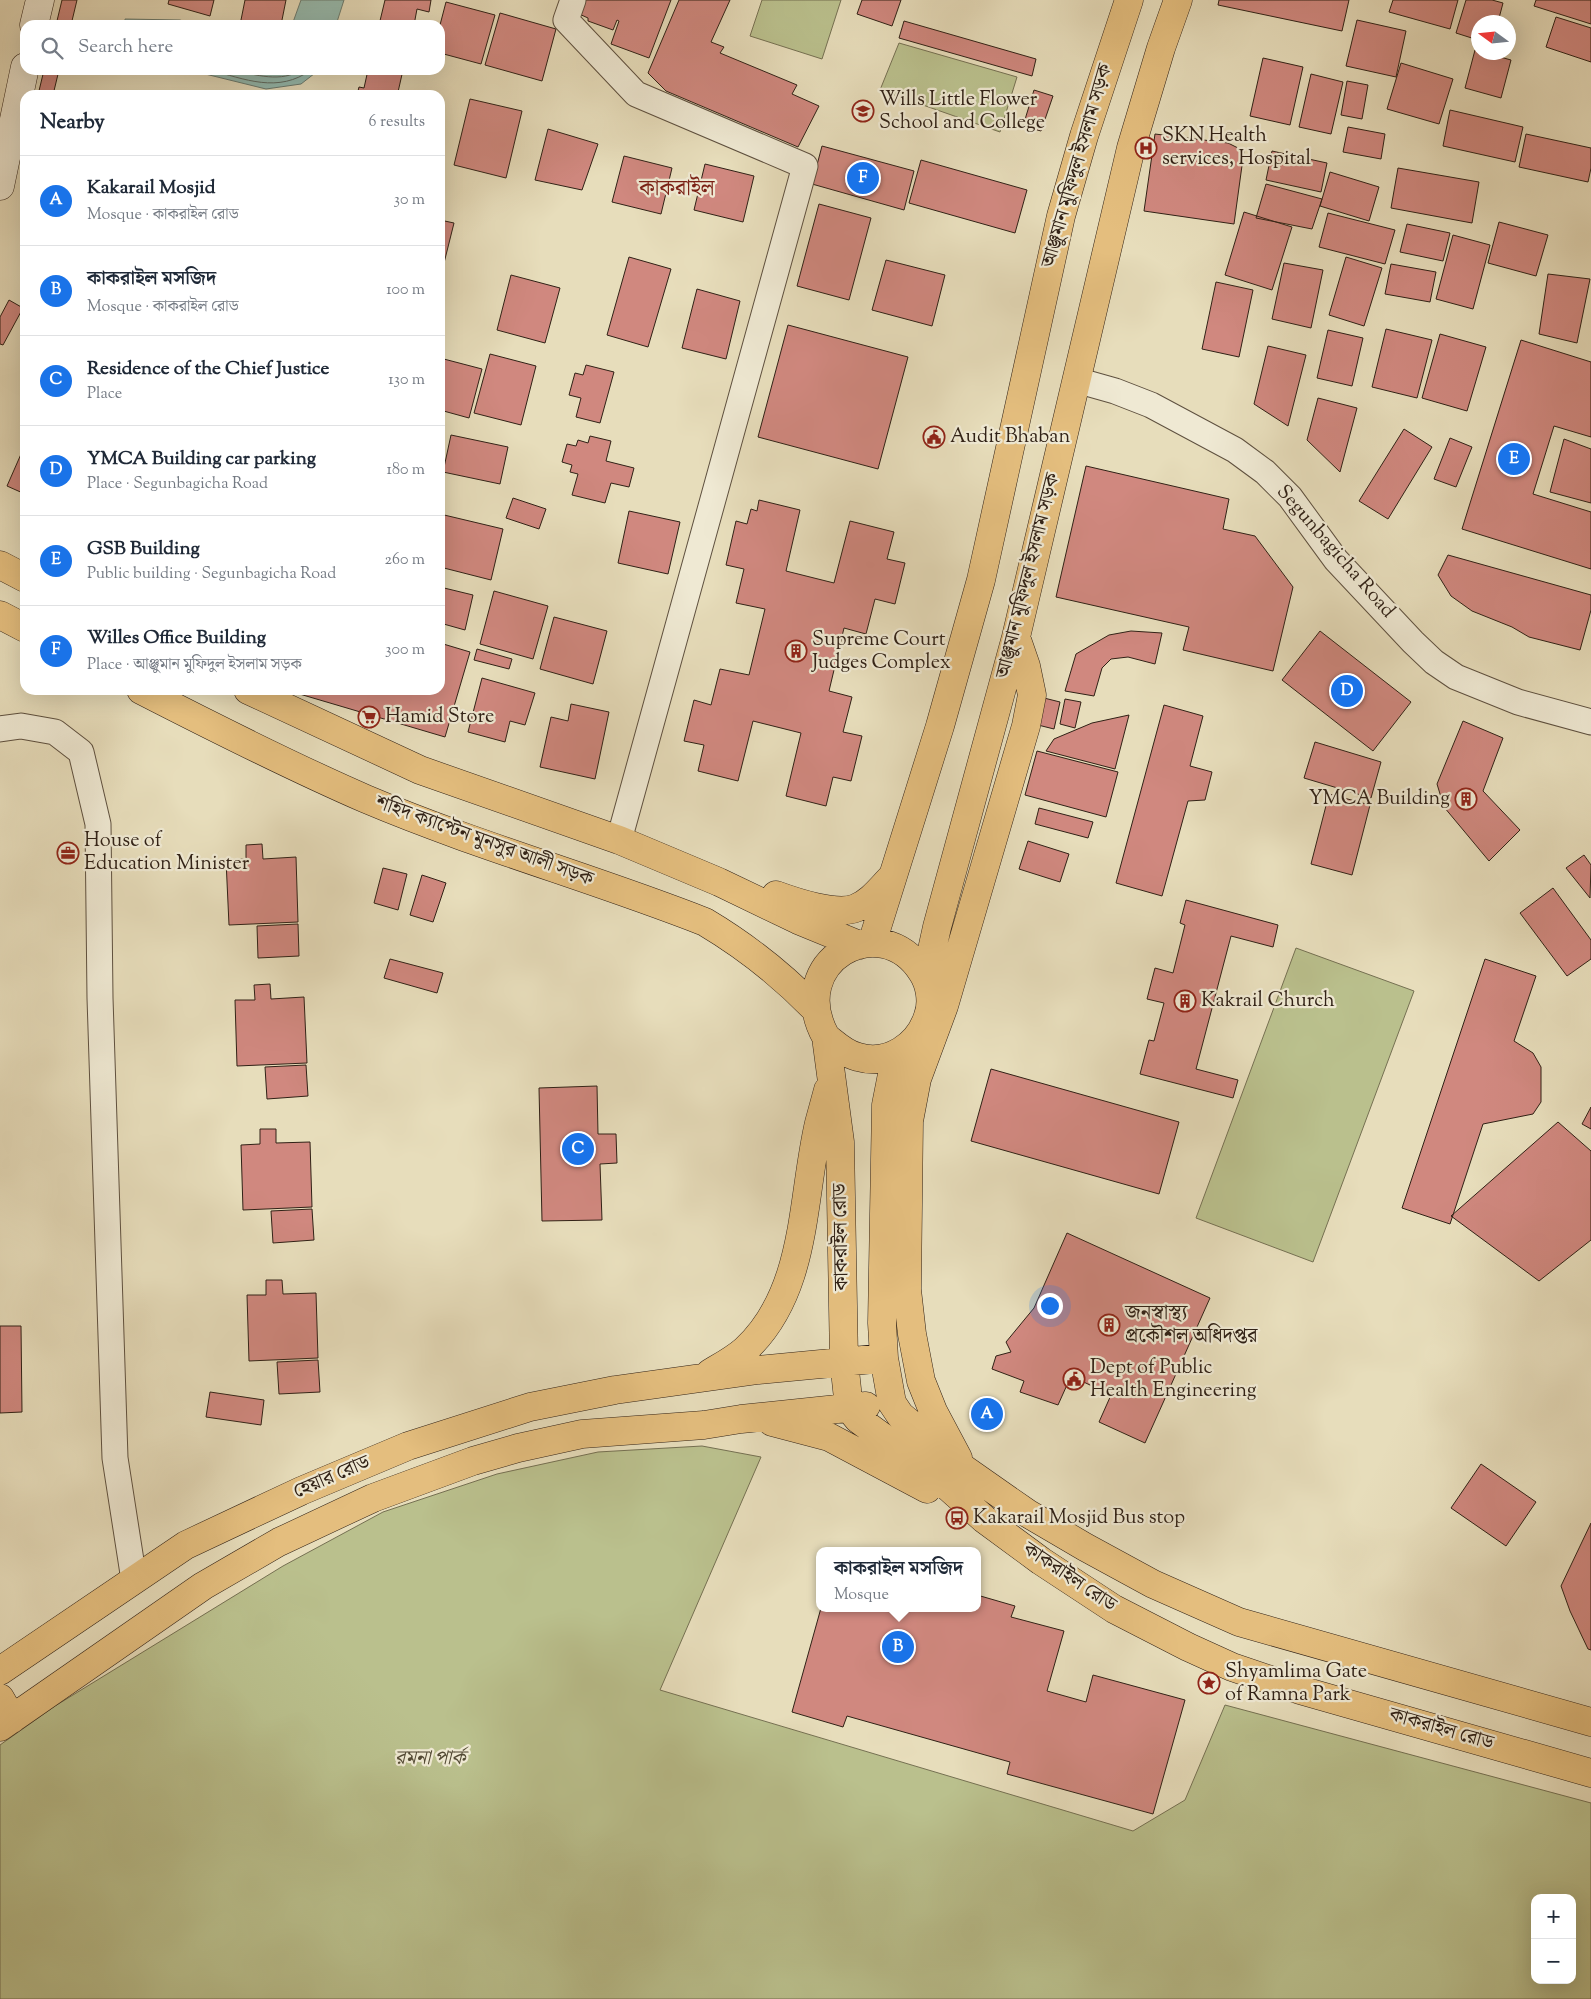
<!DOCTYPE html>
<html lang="en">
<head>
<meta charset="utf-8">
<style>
	body { margin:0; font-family:"Sorts Mill Goudy","Noto Serif Bengali",serif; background:#f6f6f7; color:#1f2937 }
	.controls { position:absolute; right:15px; bottom:15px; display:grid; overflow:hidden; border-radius:10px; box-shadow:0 5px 20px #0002 }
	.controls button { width:45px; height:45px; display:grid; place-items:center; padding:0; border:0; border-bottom:1px solid #e0e1e3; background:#fff; color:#1f2937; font:25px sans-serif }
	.compass { position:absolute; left:1471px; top:15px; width:45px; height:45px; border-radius:50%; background:#fff; box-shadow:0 5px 20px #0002; rotate:285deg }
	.you { position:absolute; left:1049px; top:1305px; width:18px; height:18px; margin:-12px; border:4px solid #fff; border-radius:50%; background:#1a73e8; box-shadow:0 0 0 8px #1a73e833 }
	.badge { display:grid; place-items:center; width:32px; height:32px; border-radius:50%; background:#1a73e8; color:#fff; font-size:16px; font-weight:700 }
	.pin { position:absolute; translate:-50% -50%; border:2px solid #fff; box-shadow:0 1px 5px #0006 }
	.popup { position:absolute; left:816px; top:1547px; width:165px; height:65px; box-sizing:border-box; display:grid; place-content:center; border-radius:10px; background:#fff; filter:drop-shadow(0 1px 4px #0005); font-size:16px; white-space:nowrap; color:#747a83 }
	.popup b { font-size:19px; color:#1f2937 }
	.popup::after { content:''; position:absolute; left:50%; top:100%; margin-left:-10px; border:10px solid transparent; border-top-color:#fff }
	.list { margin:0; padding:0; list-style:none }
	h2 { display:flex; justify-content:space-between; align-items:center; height:65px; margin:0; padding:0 20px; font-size:21px }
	h2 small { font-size:16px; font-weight:400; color:#747a83 }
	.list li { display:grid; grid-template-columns:32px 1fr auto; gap:15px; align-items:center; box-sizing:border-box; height:90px; padding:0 20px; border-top:1px solid #e0e1e3 }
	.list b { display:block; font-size:19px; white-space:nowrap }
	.list p { margin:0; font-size:16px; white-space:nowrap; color:#747a83 }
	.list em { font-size:16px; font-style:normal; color:#747a83 }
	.icon { flex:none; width:28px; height:28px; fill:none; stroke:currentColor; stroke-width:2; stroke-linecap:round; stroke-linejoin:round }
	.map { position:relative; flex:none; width:1591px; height:1999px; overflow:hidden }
	.search { position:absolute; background:#fff; box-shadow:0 5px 20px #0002; left:20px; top:20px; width:425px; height:55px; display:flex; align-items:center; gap:12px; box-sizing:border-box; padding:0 18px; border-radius:15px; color:#747a83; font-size:19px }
	.panel { position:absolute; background:#fff; box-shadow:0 5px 20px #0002; left:20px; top:90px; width:425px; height:605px; border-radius:15px }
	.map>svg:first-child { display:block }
	.green { fill:#bac08d; stroke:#757052; fill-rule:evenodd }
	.water { fill:#97bcb0; stroke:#6e7e72 }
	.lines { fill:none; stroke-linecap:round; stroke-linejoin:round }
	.shore { stroke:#646e63; stroke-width:1 }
	.building { fill:#d0887f; stroke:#302116 }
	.street-casing { stroke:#5e503f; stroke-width:27 }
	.secondary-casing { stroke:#302116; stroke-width:29 }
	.primary-casing { stroke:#302116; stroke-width:29 }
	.street { stroke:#efe9d3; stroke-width:25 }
	.secondary { stroke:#efe9d3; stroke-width:28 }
	.primary { stroke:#e4be7e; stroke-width:28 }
	.labels { text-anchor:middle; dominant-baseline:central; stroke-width:4.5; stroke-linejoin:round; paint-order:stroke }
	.poi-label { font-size:20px; fill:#302116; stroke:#efe9d3; text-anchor:start }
	.street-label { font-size:20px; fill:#302116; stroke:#efe9d3 }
	.park-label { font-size:20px; font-style:italic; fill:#524934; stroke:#efe9d3 }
	.quarter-label { font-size:22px; fill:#7a1f14; stroke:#efe9d3 }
</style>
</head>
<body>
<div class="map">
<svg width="1591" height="1999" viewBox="0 0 1591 1999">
	<rect width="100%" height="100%" fill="#e7ddbb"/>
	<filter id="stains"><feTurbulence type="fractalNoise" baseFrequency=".004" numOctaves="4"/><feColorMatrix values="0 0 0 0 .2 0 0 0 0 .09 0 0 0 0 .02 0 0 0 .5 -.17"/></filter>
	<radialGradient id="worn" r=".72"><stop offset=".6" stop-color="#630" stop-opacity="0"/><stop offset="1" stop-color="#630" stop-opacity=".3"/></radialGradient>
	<path class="green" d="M762,0H841L822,59L750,36Z
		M899,43L1017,77L1000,132L880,90Z
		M1296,948L1414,991L1313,1262L1196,1218Z
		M702,1446L761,1457L660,1690L1133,1831L1185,1800L1225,1705L1591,1803V1999H0V1745L55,1706L283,1566L383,1512L497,1474L598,1452ZM1535,1898H1572V1980H1535Z"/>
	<path class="water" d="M301,0H344L336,25H292Z
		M125,19L180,20L196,25H125Z
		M189,70H319L301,84L266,89Z"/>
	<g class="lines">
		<path class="shore" d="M130,25H180
			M210,70C245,79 278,94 311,70
			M235,70C254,75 283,83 300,70"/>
	</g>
	<path class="building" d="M62,0H77L71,25H56Z
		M169,0H214L210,16L168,4Z
		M245,0H286L281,25H240Z
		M385,0H431L429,12L417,9L414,25H379Z
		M582,0H671L649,58L611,44L619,21L617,20L613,30L588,21V18L577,13Z
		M679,0H730L711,42L724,47L720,53L797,85L792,94L819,106L798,147L666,91L648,73Z
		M862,0H901L892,26L857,14Z
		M1219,0H1349L1342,31L1218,5Z
		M1393,0H1458L1450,29L1389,12Z
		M1466,0H1492L1503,3L1498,22H1478V40L1456,33Z
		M1536,0H1591V24L1534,6Z
		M446,2L495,15L481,64L440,53V25Z
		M500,13L556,29L542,81L485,65Z
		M1556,17L1591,28V62L1546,47Z
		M1357,20L1406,31L1396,77L1346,66Z
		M904,21L1036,59L1032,76L899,38Z
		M1475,50L1511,60L1501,98L1465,88Z
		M1263,58L1303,67L1290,125L1250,116Z
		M1401,63L1453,79L1439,124L1387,109Z
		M44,70H59L53,95H38Z
		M368,70H403L398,92L408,95H357L359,87L364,88Z
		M1311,74L1343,82L1331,134L1299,127Z
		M1347,81L1368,85L1362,119L1341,115Z
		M1034,90L1053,96L1041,131L1023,126Z
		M470,99L522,111L506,178L454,165Z
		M1450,110L1523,127L1515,162L1443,146Z
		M1348,127L1385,134L1381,159L1343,152Z
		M548,129L598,144L582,190L535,180Z
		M1155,134L1228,143L1244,151L1234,224L1144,211Z
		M1526,134L1591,148V168L1588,182L1519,167Z
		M822,146L914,171L904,210L812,184Z
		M1272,151L1327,163L1321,192L1266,180Z
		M624,156L672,168L661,214L612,202Z
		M921,160L1027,190L1015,233L909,203Z
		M705,164L754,176L743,222L694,210Z
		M1398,168L1479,182L1472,223L1391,208Z
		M1330,172L1379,187L1369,221L1320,206Z
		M1266,184L1322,199L1312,229L1256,218Z
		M819,204L871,218L849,300L797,286Z
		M1244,212L1292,227L1272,290L1225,275Z
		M1328,213L1395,230L1385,264L1319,247Z
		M440,220L454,223L440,279Z
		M1499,222L1548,235L1536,276L1488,263Z
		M1407,224L1450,233L1443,261L1400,252Z
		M1453,235L1490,245L1473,309L1436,299Z
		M629,257L671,269L648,347L607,335Z
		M1346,257L1382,268L1364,326L1329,315Z
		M886,260L945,275L932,326L872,310Z
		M1284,263L1323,270L1311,328L1272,319Z
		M1391,264L1436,272L1430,302L1385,294Z
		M1548,274L1590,279L1577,343L1539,334Z
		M511,275L560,288L545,343L497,330Z
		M1216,282L1253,290L1239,357L1202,349Z
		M697,289L740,301L726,359L682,348Z
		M9,300L23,308L3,345L0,344V317Z
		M788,325L908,357L878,469L758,437Z
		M1386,329L1432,340L1417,398L1372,387Z
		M1328,330L1363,338L1352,386L1317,378Z
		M1440,334L1486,347L1467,411L1422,398Z
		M1521,340L1591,362V437L1554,426L1533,494L1591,512V569L1462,529Z
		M1268,346L1306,355L1288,426L1254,404Z
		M490,354L536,366L521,425L474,413Z
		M440,358L482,369L469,418L440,410Z
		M586,365L614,372L600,423L576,417L581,398L569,395L575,373L583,375Z
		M1318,398L1357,408L1340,472L1307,440Z
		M1404,429L1432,447L1388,519L1359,501Z
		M451,435L508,447L500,484L443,472Z
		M590,436L611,441L606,461L634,468L629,487L611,483L605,503L572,495L578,474L570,472L572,465L562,462L567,444L576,446L578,440L588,443Z
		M1450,438L1472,447L1456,487L1434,479Z
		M1564,439L1591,449V503L1550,492Z
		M25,445V494L7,486Z
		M1086,466L1229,499L1223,529L1255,536L1293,587L1273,671L1183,650L1189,627L1056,597Z
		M513,498L546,509L539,529L506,518Z
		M759,500L800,510L786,571L834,583L850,521L894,532L887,559L905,563L895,604L875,599L866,634L844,628L829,691L852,697L843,732L862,736L851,781L833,777L826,806L786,796L801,733L753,721L738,781L698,771L704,745L684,741L694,700L711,705L720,669L749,675L765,609L736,603L744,569L726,565L736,521L747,524L751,509L757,511Z
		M629,511L680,522L668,574L618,563Z
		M440,514L503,529L491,580L440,567Z
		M1448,555L1591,595V610L1580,650L1529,637L1512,627L1472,611L1451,596L1438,575Z
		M440,587L473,595L465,630L440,623Z
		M494,591L548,606L533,659L480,644Z
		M554,617L607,631L593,684L540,669Z
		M1131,631L1162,633L1155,664L1128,657L1111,659L1102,668L1094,696L1065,691L1076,654L1109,635Z
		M1320,631L1411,702L1373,751L1282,680Z
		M440,643L470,652L445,737L286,690H440Z
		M477,649L512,659L509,669L474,660Z
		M482,678L535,693L525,725L510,721L505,742L468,732Z
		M1044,698L1060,702L1054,729L1038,725Z
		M1065,699L1081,702L1075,728L1060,724Z
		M571,704L609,712L595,779L540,767L551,717L568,721Z
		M1164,705L1203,716L1190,766L1212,772L1205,800L1188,801L1162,896L1116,883Z
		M1129,715L1115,769L1046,751L1054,739L1092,723Z
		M1463,721L1503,738L1483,791L1520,830L1489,861L1444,807L1437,784Z
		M1315,742L1381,762L1371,798L1304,778Z
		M1037,751L1118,772L1106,817L1025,795Z
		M1329,794L1370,805L1352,875L1311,864Z
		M1039,808L1093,822L1088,838L1035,824Z
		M1028,841L1069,854L1060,882L1019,869Z
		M262,844L263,859L296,857L298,922L229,925L226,860L246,859V845Z
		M1584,855L1591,865L1590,898L1566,868Z
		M383,868L407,874L398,910L374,903Z
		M422,875L446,883L433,922L410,915Z
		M1553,888L1591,940V959L1567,976L1520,913Z
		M1186,900L1278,925L1273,947L1231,936L1196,1069L1238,1080L1233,1098L1140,1074L1149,1040L1154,1041L1164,1003L1147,999L1155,968L1173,973L1185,925L1180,923Z
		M298,924L299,956L258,958L257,926Z
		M390,959L443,973L437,993L384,978Z
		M1485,959L1536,976L1514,1041L1533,1053L1541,1067V1102L1533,1114L1483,1124L1450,1224L1402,1208Z
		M270,984L271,999L304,997L307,1063L237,1066L235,1000H255L254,985Z
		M306,1065L308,1096L267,1099L265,1067Z
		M991,1069L1179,1122L1159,1194L971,1141Z
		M597,1086L598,1134H616L617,1163L600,1164L602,1220L542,1221L539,1088Z
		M1591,1107V1129L1582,1124Z
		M1558,1122L1591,1151V1240L1539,1281L1451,1216Z
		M260,1129H276V1143L310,1142L312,1207L243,1210L241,1145L260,1144Z
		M312,1209L314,1240L273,1243L271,1211Z
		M1067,1233L1210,1298L1145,1443L1099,1422L1111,1395L1071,1376L1058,1405L1020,1392L1024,1381L992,1369L996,1356L1011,1352L1006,1342L1034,1308Z
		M266,1280H282L283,1294L316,1293L318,1358L249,1361L247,1295H266Z
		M0,1326H21L22,1412L0,1413Z
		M318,1360L320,1392L279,1394L277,1362Z
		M210,1392L264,1400L261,1425L206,1417Z
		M1481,1464L1536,1502L1506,1546L1451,1508Z
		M1591,1523V1650L1588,1649L1570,1611L1561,1586Z
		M977,1595L1015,1606L1011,1617L1064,1631L1047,1691L1086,1702L1093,1675L1185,1700L1153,1814L1007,1774L1010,1762L847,1716L843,1727L792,1712L821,1608H899L898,1610L904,1612L905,1608H977Z"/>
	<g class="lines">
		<g class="street-casing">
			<path id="street" d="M573,0L566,20L636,94L805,166L619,840
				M1076,380L1115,391L1151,405L1235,450L1265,472L1290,497L1336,560L1413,642L1434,662L1456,677L1518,702L1591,722
				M0,729L21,726L55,732L81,752L98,824L100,998L115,1458L134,1580"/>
		</g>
		<g class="secondary-casing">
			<path id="secondary" d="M34,25L40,0
				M0,186L25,67"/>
		</g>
		<g class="primary-casing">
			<path id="primary" d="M0,565L25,578
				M0,615L25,628
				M141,690C215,728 290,766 366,799C477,846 593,878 705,922C747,947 781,974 815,1009
				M248,690L420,770L619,840L719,882L798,920L859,945
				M776,895C795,902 837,916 856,908C871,902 881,888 892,877
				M872,943L940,726L981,580L1061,216L1084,136L1129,0
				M926,977L937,927L1016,637L1131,148L1161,48L1178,0
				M826,1037C836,1045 845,1054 858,1057C889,1066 919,1045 928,1016C933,1002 930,984 922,972C881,907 784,961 826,1037L840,1142L844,1361L849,1408L858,1419L937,1477L984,1519L1041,1561L1114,1609L1188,1647L1232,1667L1300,1690L1591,1773
				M896,1054L886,1105L882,1323L884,1358L892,1403L900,1415L964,1469L1027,1513L1085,1547L1153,1584L1239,1622L1591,1722
				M710,1373C722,1366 735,1359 745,1350C808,1291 801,1200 819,1123C822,1112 825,1101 828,1090
				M772,1422L829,1437L927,1489
				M958,1458L933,1411L921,1381L912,1334L907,1290L909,1121L917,1079L944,1006L1026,726L1032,695L1026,666L1016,637
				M0,1671L186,1545L301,1491L408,1446L530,1407L615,1390L758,1370L884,1358
				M0,1698L12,1719
				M0,1727L203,1586L279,1542L373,1498L473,1461L518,1448L582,1434L704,1425L741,1419L866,1406"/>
		</g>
		<use href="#street" class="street"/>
		<use href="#secondary" class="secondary"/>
		<use href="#primary" class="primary"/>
	</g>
	<defs>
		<g id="school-ring" transform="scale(1.125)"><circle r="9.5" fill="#efe9d3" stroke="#8f2418" stroke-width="1.5"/><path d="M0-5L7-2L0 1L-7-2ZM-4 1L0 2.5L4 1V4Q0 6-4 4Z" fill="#8f2418"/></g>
		<g id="hospital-ring" transform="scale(1.125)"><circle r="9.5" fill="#efe9d3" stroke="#8f2418" stroke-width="1.5"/><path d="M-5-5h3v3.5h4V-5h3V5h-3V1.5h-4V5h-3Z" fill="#8f2418"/></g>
		<g id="civic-ring" transform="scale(1.125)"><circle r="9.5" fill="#efe9d3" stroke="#8f2418" stroke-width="1.5"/><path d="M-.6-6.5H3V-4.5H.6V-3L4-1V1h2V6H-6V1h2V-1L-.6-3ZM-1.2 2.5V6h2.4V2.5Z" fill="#8f2418"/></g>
		<g id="building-ring" transform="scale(1.125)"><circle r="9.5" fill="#efe9d3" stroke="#8f2418" stroke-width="1.5"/><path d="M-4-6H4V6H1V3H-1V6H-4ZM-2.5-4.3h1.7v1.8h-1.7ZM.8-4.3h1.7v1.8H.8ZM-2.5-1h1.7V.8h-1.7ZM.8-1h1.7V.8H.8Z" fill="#8f2418"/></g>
		<g id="supermarket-ring" transform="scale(1.125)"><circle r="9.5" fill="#efe9d3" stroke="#8f2418" stroke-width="1.5"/><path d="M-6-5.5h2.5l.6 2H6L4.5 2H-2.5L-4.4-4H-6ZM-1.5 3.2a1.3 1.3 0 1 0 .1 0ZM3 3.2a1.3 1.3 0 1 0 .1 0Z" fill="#8f2418"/></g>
		<g id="office-ring" transform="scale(1.125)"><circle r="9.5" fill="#efe9d3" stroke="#8f2418" stroke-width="1.5"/><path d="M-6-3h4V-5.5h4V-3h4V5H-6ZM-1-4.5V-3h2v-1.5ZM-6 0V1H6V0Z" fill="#8f2418"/></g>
		<g id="bus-ring" transform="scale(1.125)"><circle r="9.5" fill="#efe9d3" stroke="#8f2418" stroke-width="1.5"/><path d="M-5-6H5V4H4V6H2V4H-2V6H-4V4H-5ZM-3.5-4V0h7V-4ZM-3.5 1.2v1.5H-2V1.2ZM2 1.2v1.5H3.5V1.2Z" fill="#8f2418"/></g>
		<g id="sight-ring" transform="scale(1.125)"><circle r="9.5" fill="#efe9d3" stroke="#8f2418" stroke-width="1.5"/><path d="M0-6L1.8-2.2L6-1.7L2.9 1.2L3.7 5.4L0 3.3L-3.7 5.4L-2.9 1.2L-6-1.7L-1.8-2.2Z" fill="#8f2418"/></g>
	</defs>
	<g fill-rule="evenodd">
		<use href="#school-ring" x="863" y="111"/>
		<use href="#hospital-ring" x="1146" y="148"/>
		<use href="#civic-ring" x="934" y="437"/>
		<use href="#building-ring" x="796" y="651"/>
		<use href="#supermarket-ring" x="369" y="717"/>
		<use href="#building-ring" x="1466" y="799"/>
		<use href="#office-ring" x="68" y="853"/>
		<use href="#building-ring" x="1185" y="1001"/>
		<use href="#building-ring" x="1109" y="1325"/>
		<use href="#civic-ring" x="1074" y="1379"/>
		<use href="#bus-ring" x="957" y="1518"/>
		<use href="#sight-ring" x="1209" y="1683"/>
	</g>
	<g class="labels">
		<g class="poi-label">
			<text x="879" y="100">Wills Little Flower<tspan x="879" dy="23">School and College</tspan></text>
			<text x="1162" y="136">SKN Health<tspan x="1162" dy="23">services, Hospital</tspan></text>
			<text x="950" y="437">Audit Bhaban</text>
			<text x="812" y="640">Supreme Court<tspan x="812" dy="23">Judges Complex</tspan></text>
			<text x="385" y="717">Hamid Store</text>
			<text x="1450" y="799" text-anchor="end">YMCA Building</text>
			<text x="84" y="841">House of<tspan x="84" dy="23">Education Minister</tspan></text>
			<text x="1201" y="1001">Kakrail Church</text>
			<text x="1125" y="1314">জনস্বাস্থ্য<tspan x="1125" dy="23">প্রকৌশল অধিদপ্তর</tspan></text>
			<text x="1090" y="1368">Dept of Public<tspan x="1090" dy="23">Health Engineering</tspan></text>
			<text x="973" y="1518">Kakarail Mosjid Bus stop</text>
			<text x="1225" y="1672">Shyamlima Gate<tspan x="1225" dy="23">of Ramna Park</tspan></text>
		</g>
		<g class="street-label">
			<text transform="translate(1078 166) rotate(-74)">আঞ্জুমান মুফিদুল ইসলাম সড়ক</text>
			<text transform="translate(1335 552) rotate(49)">Segunbagicha Road</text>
			<text transform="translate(1029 576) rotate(-76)">আঞ্জুমান মুফিদুল ইসলাম সড়ক</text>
			<text transform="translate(484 842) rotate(20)">শহিদ ক্যাপ্টেন মুনসুর আলী সড়ক</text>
			<text transform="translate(842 1237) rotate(-91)">কাকরাইল রোড</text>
			<text transform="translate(332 1478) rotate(-23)">হেয়ার রোড</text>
			<text transform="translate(1069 1578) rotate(34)">কাকরাইল রোড</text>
			<text transform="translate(1441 1730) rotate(16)">কাকরাইল রোড</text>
		</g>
		<g class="park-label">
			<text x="430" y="1759">রমনা পার্ক</text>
		</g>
		<g class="quarter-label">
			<text x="677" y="190">কাকরাইল</text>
		</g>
	</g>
	<rect width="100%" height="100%" filter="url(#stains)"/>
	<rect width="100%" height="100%" fill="url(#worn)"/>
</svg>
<div class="controls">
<button>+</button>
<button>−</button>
</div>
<svg class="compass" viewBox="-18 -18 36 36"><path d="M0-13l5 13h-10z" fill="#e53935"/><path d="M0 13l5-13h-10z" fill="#747a83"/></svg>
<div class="you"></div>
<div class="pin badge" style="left:987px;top:1414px">A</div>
<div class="pin badge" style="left:898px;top:1647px">B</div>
<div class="popup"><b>কাকরাইল মসজিদ</b>Mosque</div>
<div class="pin badge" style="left:578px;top:1149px">C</div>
<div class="pin badge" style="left:1347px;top:691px">D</div>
<div class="pin badge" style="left:1514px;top:459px">E</div>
<div class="pin badge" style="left:863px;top:178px">F</div>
<div class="search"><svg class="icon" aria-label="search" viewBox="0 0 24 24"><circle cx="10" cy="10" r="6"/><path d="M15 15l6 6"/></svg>Search here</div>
<section class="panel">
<h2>Nearby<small>6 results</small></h2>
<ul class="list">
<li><span class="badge">A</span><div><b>Kakarail Mosjid</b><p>Mosque · কাকরাইল রোড</p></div><em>30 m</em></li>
<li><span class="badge">B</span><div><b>কাকরাইল মসজিদ</b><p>Mosque · কাকরাইল রোড</p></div><em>100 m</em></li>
<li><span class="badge">C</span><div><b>Residence of the Chief Justice</b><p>Place</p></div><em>130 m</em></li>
<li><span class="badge">D</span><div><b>YMCA Building car parking</b><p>Place · Segunbagicha Road</p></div><em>180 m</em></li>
<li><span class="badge">E</span><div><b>GSB Building</b><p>Public building · Segunbagicha Road</p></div><em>260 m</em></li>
<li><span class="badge">F</span><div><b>Willes Office Building</b><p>Place · আঞ্জুমান মুফিদুল ইসলাম সড়ক</p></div><em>300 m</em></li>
</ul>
</section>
</div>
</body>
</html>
